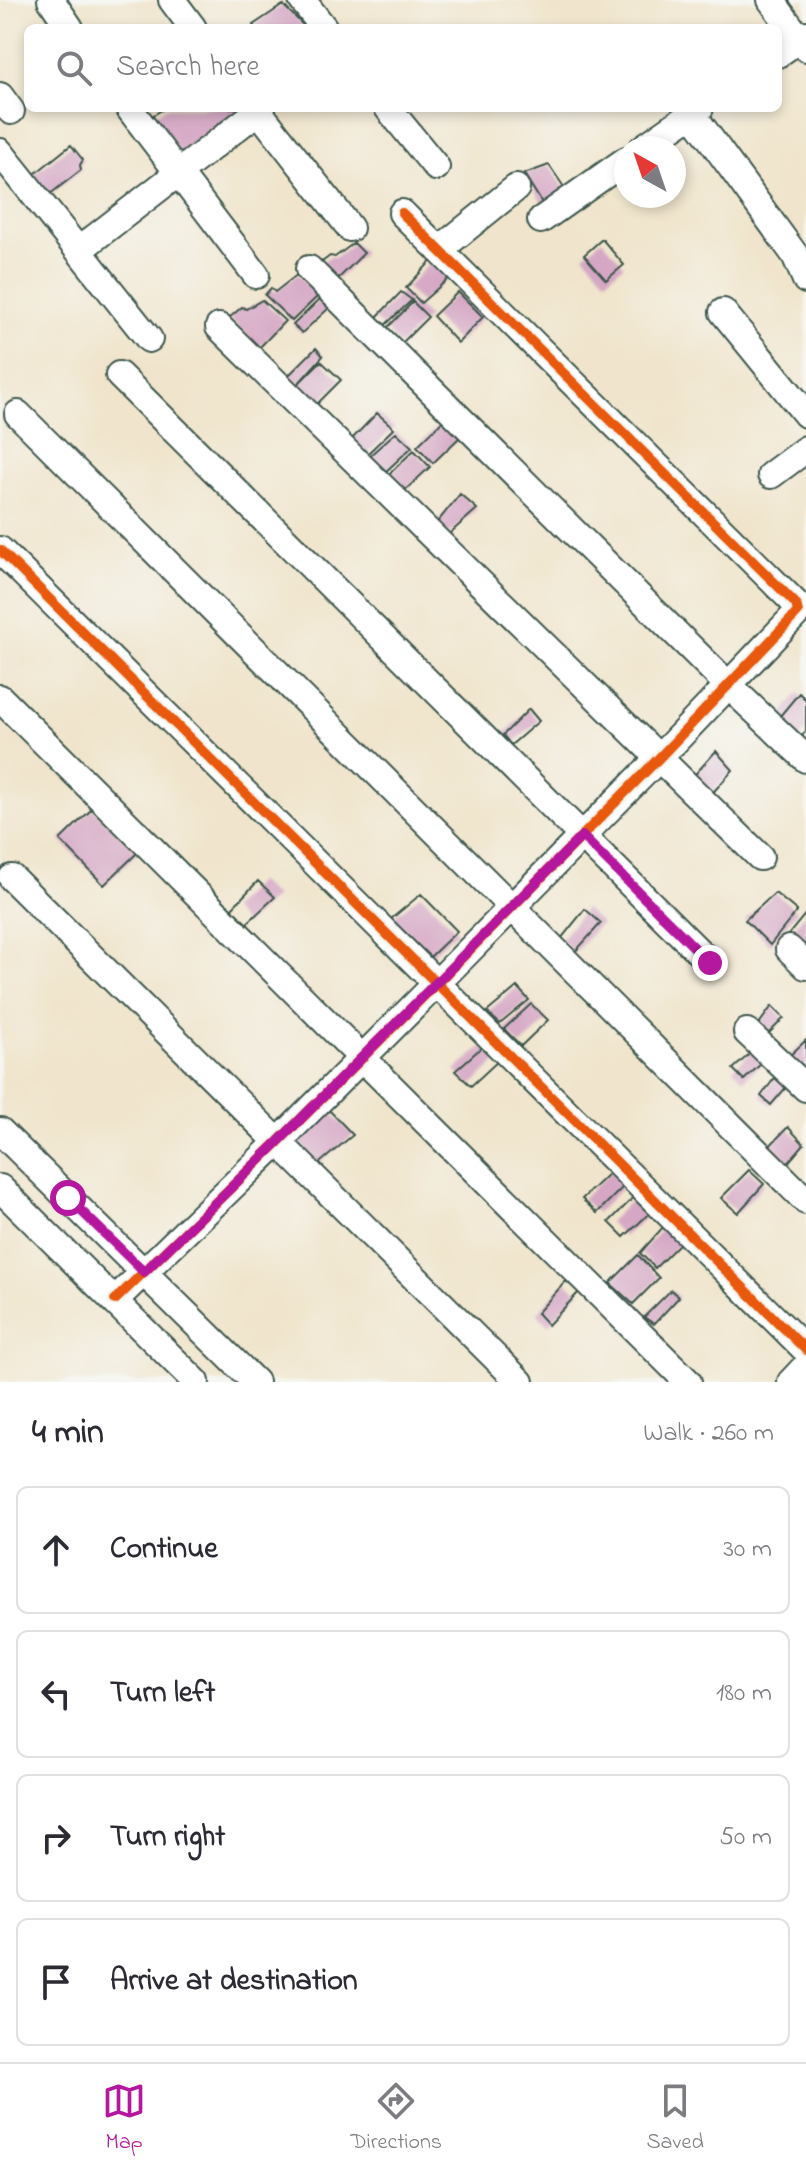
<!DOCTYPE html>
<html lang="en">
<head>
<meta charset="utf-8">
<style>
	body { margin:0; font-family:"Indie Flower",sans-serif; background:#f2f2f3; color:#2b2b33 }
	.compass { position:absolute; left:614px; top:136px; width:72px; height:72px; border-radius:50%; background:#fff; box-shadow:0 4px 12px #0003; rotate:320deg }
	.stop { position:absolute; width:24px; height:24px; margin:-18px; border:6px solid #b5179e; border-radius:50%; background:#fff }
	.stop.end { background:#b5179e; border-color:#fff; box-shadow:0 2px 8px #0008 }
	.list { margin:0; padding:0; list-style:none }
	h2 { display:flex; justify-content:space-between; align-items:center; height:104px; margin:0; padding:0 32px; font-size:34px }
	h2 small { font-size:26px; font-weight:400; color:#7c7c81 }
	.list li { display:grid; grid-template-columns:52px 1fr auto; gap:24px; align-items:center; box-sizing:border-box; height:128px; margin:0 16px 16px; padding:0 16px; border:2px solid #e1e1e2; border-radius:12px }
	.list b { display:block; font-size:30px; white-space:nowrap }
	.list em { font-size:26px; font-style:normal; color:#7c7c81 }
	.icon { flex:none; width:44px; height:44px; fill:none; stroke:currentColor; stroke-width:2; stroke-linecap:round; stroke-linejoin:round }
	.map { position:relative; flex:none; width:806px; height:1382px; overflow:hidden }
	.search { position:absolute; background:#fff; box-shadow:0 4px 12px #0003; left:24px; right:24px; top:24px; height:88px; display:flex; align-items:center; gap:20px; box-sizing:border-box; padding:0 28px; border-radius:12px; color:#7c7c81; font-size:30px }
	.sheet { height:680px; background:#fff }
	nav { display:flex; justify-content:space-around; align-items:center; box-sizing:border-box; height:112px; border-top:2px solid #e1e1e2; background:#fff; font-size:22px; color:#7c7c81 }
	nav a { display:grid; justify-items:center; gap:4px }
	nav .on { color:#b5179e }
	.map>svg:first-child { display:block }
	.building { fill:#d5a7c4 }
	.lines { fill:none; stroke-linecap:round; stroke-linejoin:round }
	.minor-casing { stroke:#3e564b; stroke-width:30 }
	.minor { stroke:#fff; stroke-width:26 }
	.cycleway-casing { stroke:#f6f6f2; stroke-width:15 }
	.cycleway { stroke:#e8590c; stroke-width:10 }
	.route { stroke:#b5179e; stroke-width:10 }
</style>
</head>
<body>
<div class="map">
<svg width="806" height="1382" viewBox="0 0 806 1382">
	<rect width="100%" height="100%" fill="#f6f6f2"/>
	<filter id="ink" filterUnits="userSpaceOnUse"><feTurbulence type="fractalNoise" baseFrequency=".0125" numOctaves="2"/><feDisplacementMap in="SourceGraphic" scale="16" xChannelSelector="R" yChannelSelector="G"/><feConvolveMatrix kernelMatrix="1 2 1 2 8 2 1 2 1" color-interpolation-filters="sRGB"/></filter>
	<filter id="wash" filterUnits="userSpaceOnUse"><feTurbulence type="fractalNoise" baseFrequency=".006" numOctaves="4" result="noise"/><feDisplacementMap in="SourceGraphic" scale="32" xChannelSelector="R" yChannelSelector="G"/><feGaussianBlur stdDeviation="1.8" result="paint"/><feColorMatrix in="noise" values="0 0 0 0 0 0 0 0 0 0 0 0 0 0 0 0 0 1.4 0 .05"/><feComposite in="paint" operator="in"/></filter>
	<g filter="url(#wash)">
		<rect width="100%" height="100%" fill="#f0e5cc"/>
		<g id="blocks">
			<path class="building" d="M283,5L306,28H255L253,25Z
				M165,108H247L184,159L152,116Z
				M71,145L83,160L80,165L81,170L49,195L32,176Z
				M549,165L566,190L544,206L524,174Z
				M602,239L624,265L606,280L584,255Z
				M354,243L364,253L338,279L322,267V262L330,256L335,257Z
				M433,259L448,279L421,303L406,288Z
				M298,274L319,295L292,321L265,295L271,288L275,292Z
				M401,292L412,300L383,327L374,320Z
				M458,292L483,317L458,343L433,316Z
				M321,298L330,307L302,333L293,325Z
				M262,300L285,321L259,348L229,318L242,307L246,309Z
				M413,302L428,317L399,346L386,329Z
				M316,348L323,356L297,385L288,376Z
				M321,361L341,380L314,407L294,388Z
				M377,413L394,428L365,456L351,440Z
				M444,420L461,436L433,463L417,446Z
				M396,432L412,447L383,474L367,458Z
				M414,450L430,467L402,493L385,478Z
				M460,494L477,509L449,534L435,525Z
				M799,693L806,700V731L796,742L775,722Z
				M529,709L539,721L511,745L503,735Z
				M716,751L733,770L708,798L689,781Z
				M93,808L138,852L104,885L60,840Z
				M258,881L275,897L245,925L231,909Z
				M775,893L797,911L770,945L745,920Z
				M421,894L457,931L430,957L391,919Z
				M585,909L601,923L575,952L560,940Z
				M806,913V950L788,935Z
				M517,987L529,1000L500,1024L487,1012Z
				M531,1004L548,1020L521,1046L504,1029Z
				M772,1006L784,1018L765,1037L756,1028Z
				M806,1040V1081L785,1060Z
				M483,1046L499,1060L471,1086L455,1071Z
				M754,1050L765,1060L744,1080L733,1069Z
				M777,1075L789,1084L771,1105L761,1096Z
				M328,1109L353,1135L315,1167L293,1144Z
				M788,1127L804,1144L780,1172L761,1155Z
				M749,1170L764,1184L738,1213L721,1198Z
				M611,1171L623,1187L597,1213L582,1199Z
				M636,1195L652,1211L624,1237L609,1222Z
				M664,1226L680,1243L655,1268L640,1253Z
				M638,1255L659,1278L633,1304L610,1283Z
				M566,1281L579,1292L548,1325L537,1313Z
				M671,1290L679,1297L654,1324L644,1317Z"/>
		</g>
	</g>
	<g filter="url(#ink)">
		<use href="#blocks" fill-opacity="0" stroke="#3e564b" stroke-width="2"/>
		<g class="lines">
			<g class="minor-casing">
				<path id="minor" d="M51,0L70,28
					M172,0L193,28
					M302,0L324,28
					M771,0L806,48
					M778,54L806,34
					M0,96L11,111
					M129,108L256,275
					M256,108L350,228
					M388,108L436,167
					M688,108L795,255L806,280
					M643,148L700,108
					M0,152L149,339
					M541,220L626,160
					M79,250L262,108
					M439,250L516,188
					M309,269L728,685L806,759
					M723,312L806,414
					M219,327L760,857
					M119,375L710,963
					M18,414L806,1201
					M771,475L806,449
					M0,550L806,1350
					M0,698L688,1382
					M12,878L520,1382
					M789,949L806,966
					M747,1032L806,1088
					M0,1131L255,1382
					M0,1188L196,1382
					M115,1300L277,1143L438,982L659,758L798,612L796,604L402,213
					M791,1382L806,1366"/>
			</g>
			<use href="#minor" class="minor"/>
			<g class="cycleway-casing">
				<path id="cycleway" d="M0,550L806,1350
					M115,1300L277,1143L438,982L659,758L798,612L796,604L402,213"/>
			</g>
			<use href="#cycleway" class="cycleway"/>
		</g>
	</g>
	<g class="lines" filter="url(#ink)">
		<path class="route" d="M68,1198L144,1272L277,1143L582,836L710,963"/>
	</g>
</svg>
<svg class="compass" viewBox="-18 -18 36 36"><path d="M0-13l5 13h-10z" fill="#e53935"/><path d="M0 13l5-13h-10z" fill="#7c7c81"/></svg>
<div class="stop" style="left:68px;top:1198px"></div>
<div class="stop end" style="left:710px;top:963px"></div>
<div class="search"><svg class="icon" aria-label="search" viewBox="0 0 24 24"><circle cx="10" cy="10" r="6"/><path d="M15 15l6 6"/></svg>Search here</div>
</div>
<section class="sheet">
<h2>4 min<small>Walk · 260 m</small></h2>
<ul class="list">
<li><svg class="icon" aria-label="ahead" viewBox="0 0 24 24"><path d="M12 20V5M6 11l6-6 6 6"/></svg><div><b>Continue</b></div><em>30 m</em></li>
<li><svg class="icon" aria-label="left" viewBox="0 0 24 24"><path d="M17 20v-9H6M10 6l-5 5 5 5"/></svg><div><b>Turn left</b></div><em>180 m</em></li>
<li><svg class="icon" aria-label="right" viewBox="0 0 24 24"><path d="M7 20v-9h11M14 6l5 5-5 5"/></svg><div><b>Turn right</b></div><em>50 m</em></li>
<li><svg class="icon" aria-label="arrive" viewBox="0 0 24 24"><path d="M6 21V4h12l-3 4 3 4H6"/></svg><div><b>Arrive at destination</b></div></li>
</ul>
</section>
<nav>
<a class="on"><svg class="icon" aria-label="map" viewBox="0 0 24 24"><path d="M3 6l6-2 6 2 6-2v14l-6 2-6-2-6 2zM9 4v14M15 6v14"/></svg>Map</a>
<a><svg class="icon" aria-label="directions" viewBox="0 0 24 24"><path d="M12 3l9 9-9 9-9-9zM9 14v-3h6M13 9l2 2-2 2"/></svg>Directions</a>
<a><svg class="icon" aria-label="saved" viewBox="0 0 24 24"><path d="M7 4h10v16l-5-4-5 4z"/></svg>Saved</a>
</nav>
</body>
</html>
